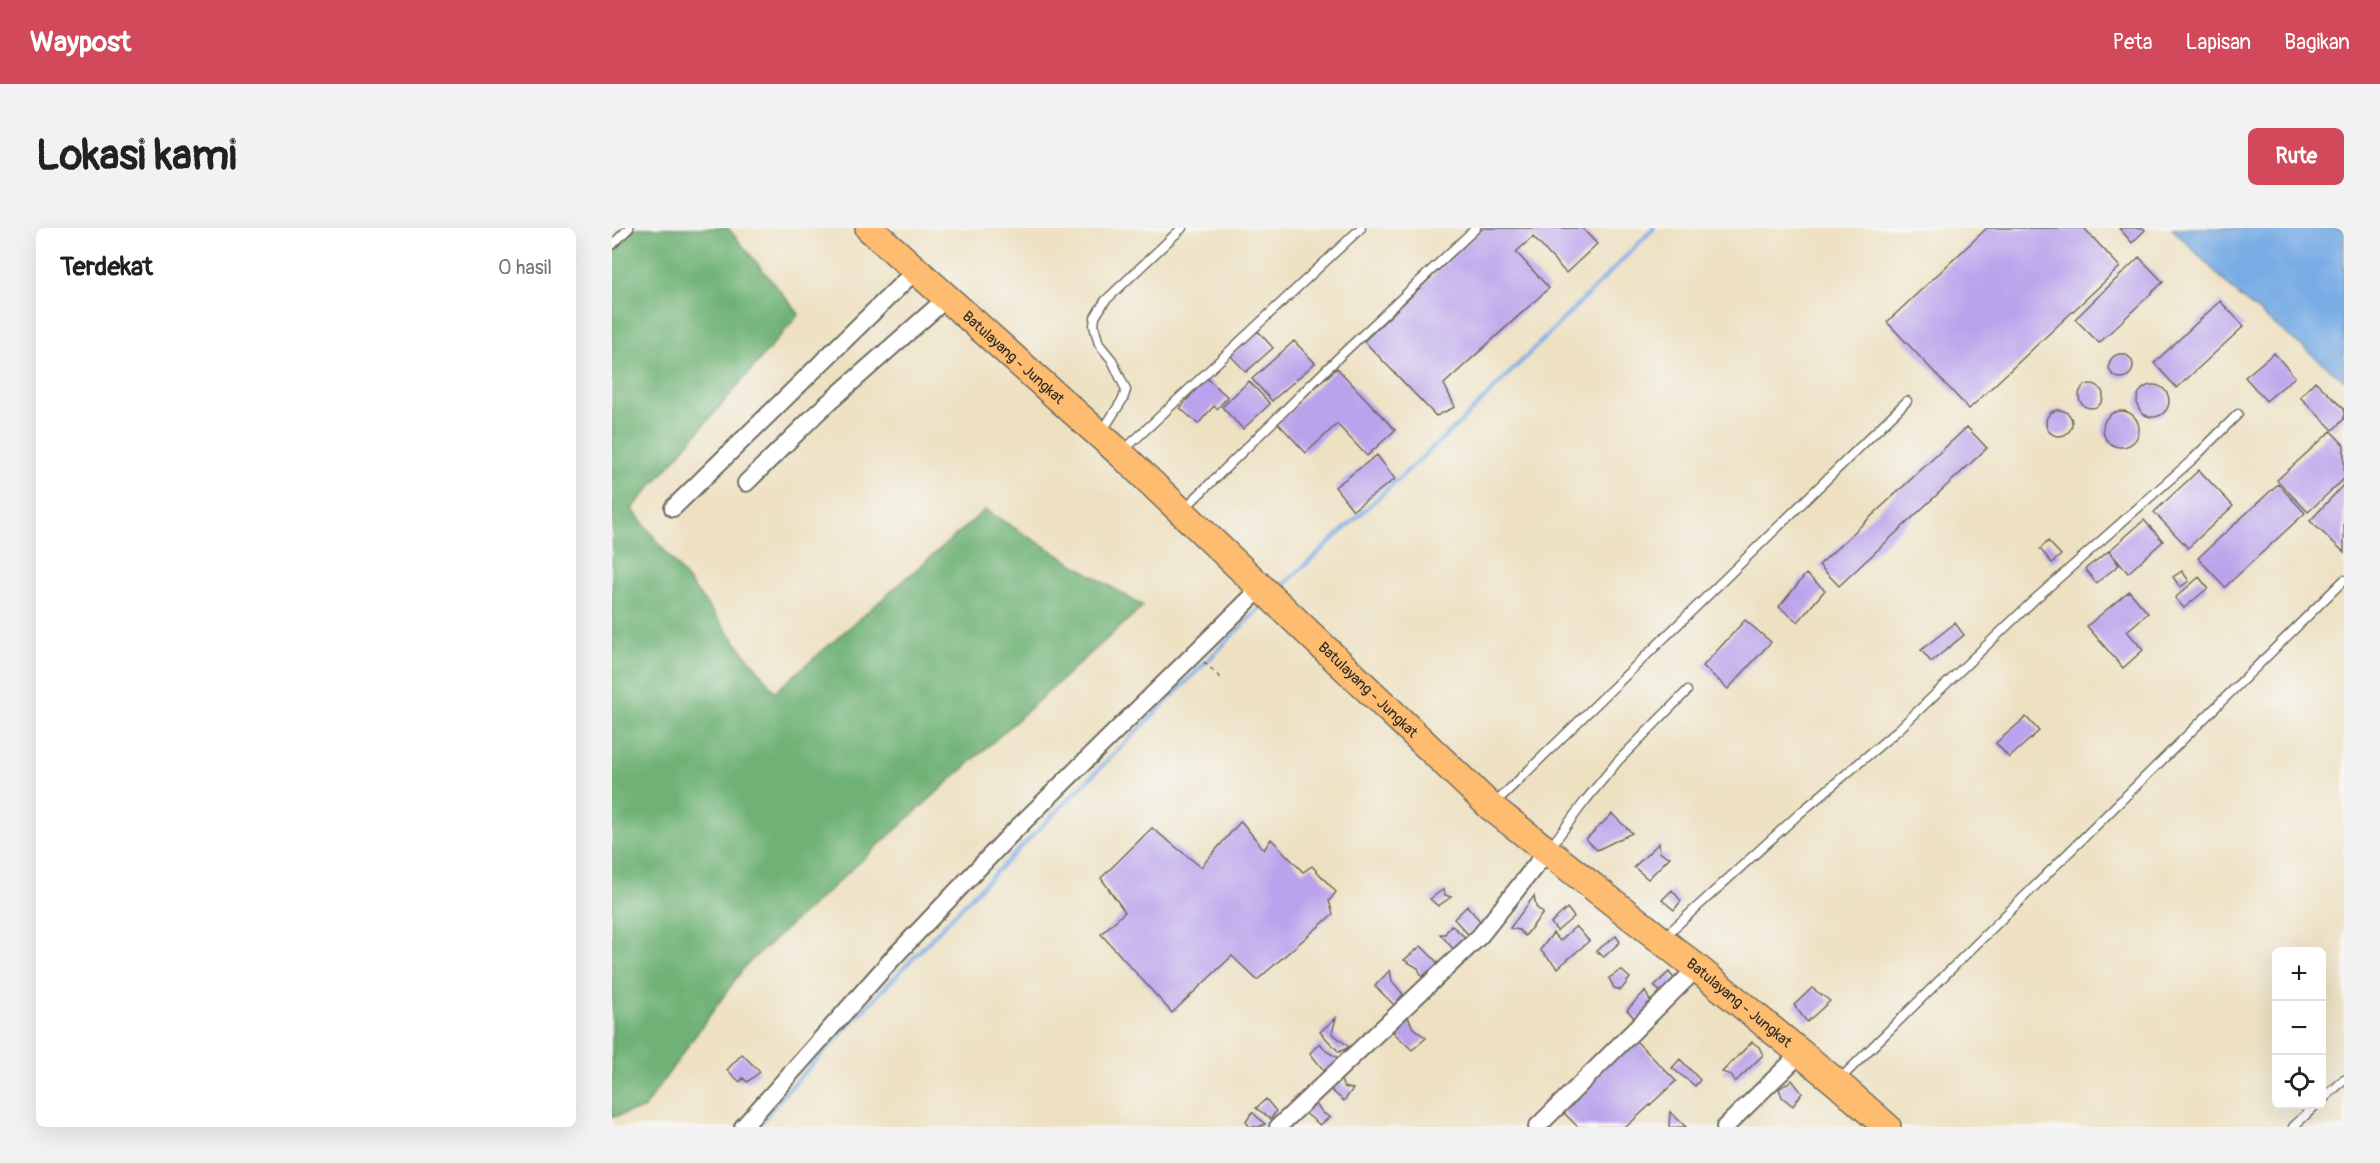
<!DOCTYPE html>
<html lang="id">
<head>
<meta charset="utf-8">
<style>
	body { margin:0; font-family:Pangolin,sans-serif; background:#f2f2f2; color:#202124 }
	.controls { position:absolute; right:18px; bottom:18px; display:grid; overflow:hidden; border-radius:9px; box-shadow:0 6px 24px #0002 }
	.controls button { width:54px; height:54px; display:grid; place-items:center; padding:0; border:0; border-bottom:2px solid #e0e0e0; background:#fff; color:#202124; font:30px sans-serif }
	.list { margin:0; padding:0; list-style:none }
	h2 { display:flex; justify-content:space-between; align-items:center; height:78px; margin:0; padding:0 24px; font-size:26px }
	h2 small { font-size:20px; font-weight:400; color:#757577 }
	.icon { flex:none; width:33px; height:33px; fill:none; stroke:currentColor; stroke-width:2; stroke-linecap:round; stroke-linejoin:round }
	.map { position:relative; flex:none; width:1732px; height:899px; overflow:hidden; border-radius:9px }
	header { display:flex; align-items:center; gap:36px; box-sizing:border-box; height:84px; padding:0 30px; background:#d1495b; color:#fff }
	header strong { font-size:28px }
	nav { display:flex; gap:33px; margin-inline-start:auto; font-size:21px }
	.intro { display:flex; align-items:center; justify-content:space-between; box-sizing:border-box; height:144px; padding:0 36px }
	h1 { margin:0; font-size:42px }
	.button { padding:15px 27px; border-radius:9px; background:#d1495b; color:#fff; font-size:21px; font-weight:700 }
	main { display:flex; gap:36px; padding:0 36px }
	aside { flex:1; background:#fff; border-radius:9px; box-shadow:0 6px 24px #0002 }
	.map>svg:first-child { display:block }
	.forest { fill:#6fb276; stroke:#4d6e50; stroke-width:1.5 }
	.water { fill:#78ace5; stroke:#526c88; stroke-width:1.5 }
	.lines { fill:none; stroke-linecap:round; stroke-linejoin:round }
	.stream { stroke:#78ace5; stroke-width:4 }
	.building { fill:#baa3ec }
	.service-casing { stroke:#6f6b60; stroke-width:11 }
	.minor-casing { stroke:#6f6b60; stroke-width:20 }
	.trunk-casing { stroke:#6f6b60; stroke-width:30 }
	.path { stroke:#6f6b60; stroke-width:2; stroke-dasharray:4.5 4.5; stroke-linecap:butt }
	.service { stroke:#fff; stroke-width:8 }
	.minor { stroke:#fff; stroke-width:16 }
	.trunk { stroke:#fdbc70; stroke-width:27 }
	.labels { text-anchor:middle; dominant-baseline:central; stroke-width:4.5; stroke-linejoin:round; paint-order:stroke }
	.street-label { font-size:15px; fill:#2b2b2b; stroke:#f6f6f2 }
</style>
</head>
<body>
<header>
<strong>Waypost</strong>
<nav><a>Peta</a><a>Lapisan</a><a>Bagikan</a></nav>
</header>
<div class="intro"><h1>Lokasi kami</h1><a class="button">Rute</a></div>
<main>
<aside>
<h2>Terdekat<small>0 hasil</small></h2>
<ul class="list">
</ul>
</aside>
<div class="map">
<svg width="1732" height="899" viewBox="0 0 1732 899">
	<rect width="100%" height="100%" fill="#f6f6f2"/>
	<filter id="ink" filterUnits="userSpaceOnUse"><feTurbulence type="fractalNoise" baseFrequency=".0167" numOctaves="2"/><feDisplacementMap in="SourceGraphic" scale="12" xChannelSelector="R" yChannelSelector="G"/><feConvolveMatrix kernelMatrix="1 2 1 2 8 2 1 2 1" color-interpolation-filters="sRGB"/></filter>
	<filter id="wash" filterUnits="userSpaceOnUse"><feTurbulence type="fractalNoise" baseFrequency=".008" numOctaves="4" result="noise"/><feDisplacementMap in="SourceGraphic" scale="24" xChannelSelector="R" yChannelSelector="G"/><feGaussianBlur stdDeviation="1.35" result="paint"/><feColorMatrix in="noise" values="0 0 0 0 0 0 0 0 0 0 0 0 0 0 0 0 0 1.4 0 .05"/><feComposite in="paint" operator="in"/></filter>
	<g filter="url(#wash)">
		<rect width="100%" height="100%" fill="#eee1c2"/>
		<path class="forest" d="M17,0H116L187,86L20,281L163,464L373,282L531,378L133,738L31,881L0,889V17Z"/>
		<path class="water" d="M1560,0H1732V152L1628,69Z"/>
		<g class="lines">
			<path class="stream" d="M666,362L856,187L1042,0
				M145,899L172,866L358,670L652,376"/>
		</g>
		<g id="blocks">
			<path class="building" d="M871,0H970L985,16L954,45L921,9L904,24L937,60L832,156L843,179L824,188L752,113Z
				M1375,0H1472L1508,39L1357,181L1275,94Z
				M1507,0H1531L1533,2L1520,15Z
				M1527,29L1551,54L1487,115L1463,91Z
				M1608,73L1632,98L1565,160L1542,135Z
				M646,103L661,120L634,144L618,127Z
				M682,113L703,135L660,173L640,151Z
				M1662,125L1683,149L1654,173L1633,149Z
				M1497 138a12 12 0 1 1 24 0a12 12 0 1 1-24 0Z
				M725,140L783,202L755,228L725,196L694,225L665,194Z
				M594,150L616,169L605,181L602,178L586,196L568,180Z
				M637,153L658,176L631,201L610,179Z
				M1703,153L1732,181V191L1721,202L1688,169Z
				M1467 168a12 12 0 1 1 24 0a12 12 0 1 1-24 0Z
				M1525 173a16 16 0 1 1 32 0a16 16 0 1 1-32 0Z
				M1434 195a13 13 0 1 1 26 0a13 13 0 1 1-26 0Z
				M1491 201a18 18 0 1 1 36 0a18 18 0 1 1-36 0Z
				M1355,199L1375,220L1227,358L1207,337Z
				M1719,203L1732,217V251L1696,284L1665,252Z
				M765,227L783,251L741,282L723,259Z
				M1587,242L1621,278L1576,320L1542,284Z
				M1666,256L1693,285L1613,359L1586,330Z
				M1732,256V324L1698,293Z
				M1532,292L1551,313L1516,345L1497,323Z
				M1436,313L1449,327L1440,335L1428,321Z
				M1497,323L1507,337L1484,355L1473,341Z
				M1570,343L1577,353L1568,359L1561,349Z
				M1194,346L1213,362L1186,394L1167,379Z
				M1587,349L1596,360L1572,380L1563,370Z
				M1517,363L1536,385L1515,403L1531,422L1511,440L1475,398Z
				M1133,392L1159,414L1116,461L1091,438Z
				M1343,395L1352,407L1319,434L1309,422Z
				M1414,489L1427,503L1397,530L1384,515Z
				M1000,586L1020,605L985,622L974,611Z
				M629,593L652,622L659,611L691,644L700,638L724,664L717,673L721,686L645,752L620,728L560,785L489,706L513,684L489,650L540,600L589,639Z
				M1047,615L1048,625L1058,629L1036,651L1022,639Z
				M832,661L833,667L839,669L826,678L818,671Z
				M1060,662L1069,673L1062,682L1050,672Z
				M922,668L924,679L931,685L913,708L907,702L898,700Z
				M855,678L869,694L862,703L856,706L842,691Z
				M955,680L962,689L945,703L939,695Z
				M839,697L855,711L842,722L828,706H833Z
				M964,698L977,713L946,740L928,722L941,705L948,713Z
				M1004,708L1008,714L992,729L984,723Z
				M809,718L826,735L810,749L806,740L792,732Z
				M778,742L780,753L791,766L782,777L763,758Z
				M1009,742L1018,750L1009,762L1002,760L997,750Z
				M1057,744L1065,755L1053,768L1042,758Z
				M1200,760L1218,773L1195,794L1182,777Z
				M1033,763L1037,771L1044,777L1024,792L1015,782Z
				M795,787L801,800L814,810L800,822L781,804Z
				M724,790L720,805L737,819L727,824L708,804Z
				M1022,811L1064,853L1014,899H966L948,881Z
				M1140,814L1147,819L1151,827L1123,854L1119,847L1110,844Z
				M708,815L714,823L728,831L713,844L698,825Z
				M130,826L148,844L135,854L131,850L128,854L115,842Z
				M1068,831L1088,852L1083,858L1060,840Z
				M726,846L732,859L741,861L732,873L719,862Z
				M1180,852L1190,865L1181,878L1170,869L1167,861Z
				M654,871L664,883L659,891L644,880Z
				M702,874L711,885L718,889L708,897L692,884Z
				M640,884L653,896L647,899H638L634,894Z
				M1058,884L1074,899H1057Z"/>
		</g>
	</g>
	<g filter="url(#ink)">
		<use href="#blocks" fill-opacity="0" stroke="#6f6b60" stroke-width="1.5"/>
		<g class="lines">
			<g class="service-casing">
				<path id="service" d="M0,17L17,0
					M489,205L511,171L514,162L500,132L487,116L482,98L483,89L493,73L570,0
					M511,223L749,0
					M573,280L726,130L864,0
					M881,577L1295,173
					M937,621L973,573L1006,533L1075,463
					M1051,710L1187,586L1287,501L1422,372L1580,232L1626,186
					M1227,852L1732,352
					M1710,872L1732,852
					M1681,899L1705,876"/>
			</g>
			<g class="minor-casing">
				<path id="minor" d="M134,255L206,184L336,69
					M61,280L304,42
					M131,899L280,731L397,608L650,359
					M666,899L868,708L935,623
					M925,899L1085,740
					M1113,899L1189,825"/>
			</g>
			<g class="trunk-casing">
				<g id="trunk">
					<path id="s1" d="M257,0L509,226L879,579L1085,740L1225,855L1275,899"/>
				</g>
			</g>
			<path class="path" d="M592,434L610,451"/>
			<use href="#service" class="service"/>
			<use href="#minor" class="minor"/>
			<use href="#trunk" class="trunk"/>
		</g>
	</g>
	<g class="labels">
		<g class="street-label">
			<text stroke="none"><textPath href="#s1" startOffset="194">Batulayang - Jungkat</textPath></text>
			<text stroke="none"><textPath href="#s1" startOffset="680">Batulayang - Jungkat</textPath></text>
			<text stroke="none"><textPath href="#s1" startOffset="1166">Batulayang - Jungkat</textPath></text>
		</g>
	</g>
</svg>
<div class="controls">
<button>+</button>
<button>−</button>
<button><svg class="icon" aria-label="locate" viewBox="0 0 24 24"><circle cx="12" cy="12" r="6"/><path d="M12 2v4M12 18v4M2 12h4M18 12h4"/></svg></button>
</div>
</div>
</main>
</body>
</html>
